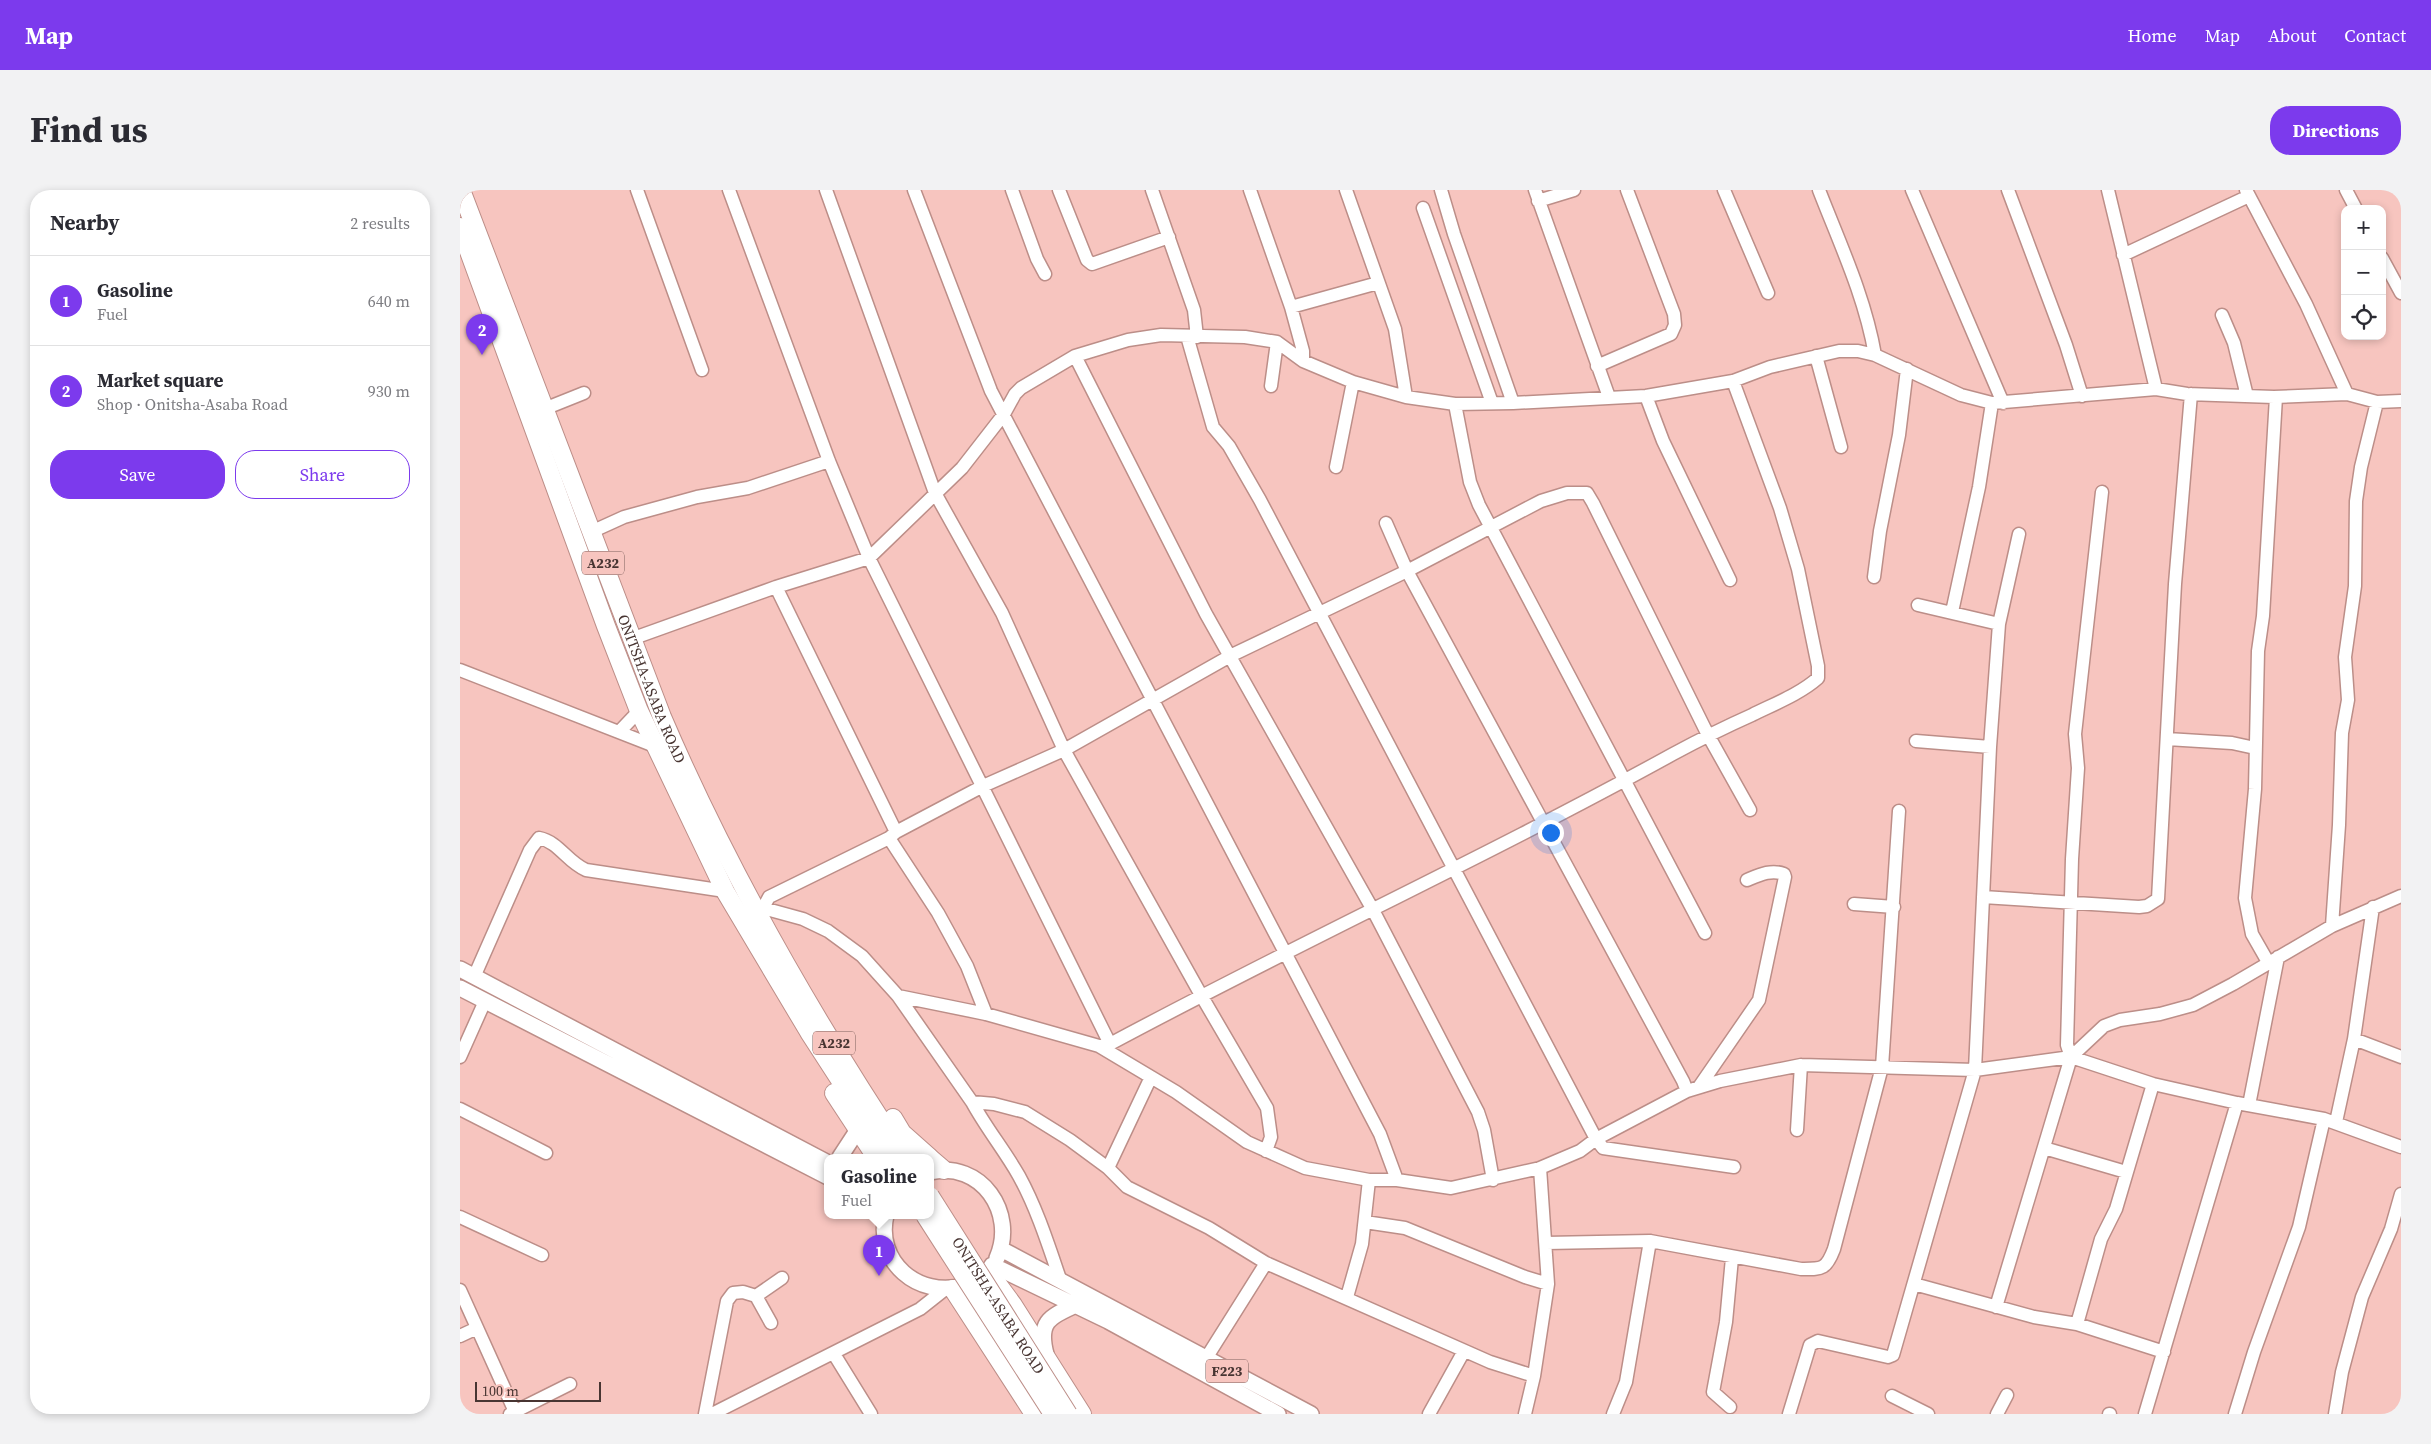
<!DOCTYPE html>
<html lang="en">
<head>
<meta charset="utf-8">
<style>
	body { margin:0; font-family:"Source Serif 4",serif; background:#f2f2f3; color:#2b2b33 }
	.controls { position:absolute; right:15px; top:15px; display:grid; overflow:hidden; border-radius:10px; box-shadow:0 2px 8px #0003 }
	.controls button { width:45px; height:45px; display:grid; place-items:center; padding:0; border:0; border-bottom:1px solid #e1e1e2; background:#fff; color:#2b2b33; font:25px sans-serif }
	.scale { position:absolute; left:15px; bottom:12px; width:126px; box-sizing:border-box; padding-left:5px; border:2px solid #483532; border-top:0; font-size:14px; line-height:18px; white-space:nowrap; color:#483532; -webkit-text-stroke:4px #f7c5bf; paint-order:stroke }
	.you { position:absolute; left:1090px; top:642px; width:18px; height:18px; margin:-12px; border:4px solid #fff; border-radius:50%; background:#1a73e8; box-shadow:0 0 0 8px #1a73e833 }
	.badge { display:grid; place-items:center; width:32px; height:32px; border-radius:50%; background:#7c3aed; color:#fff; font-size:16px; font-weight:700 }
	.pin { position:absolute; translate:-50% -41px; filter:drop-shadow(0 1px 2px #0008) }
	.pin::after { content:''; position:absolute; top:26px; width:18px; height:15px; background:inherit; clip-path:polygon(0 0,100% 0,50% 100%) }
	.popup { position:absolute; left:364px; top:964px; width:110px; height:65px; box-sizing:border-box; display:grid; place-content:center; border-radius:10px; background:#fff; filter:drop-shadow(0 1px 4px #0005); font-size:16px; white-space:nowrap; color:#7c7c81 }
	.popup b { font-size:19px; color:#2b2b33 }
	.popup::after { content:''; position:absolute; left:50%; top:100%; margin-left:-10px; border:10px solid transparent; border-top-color:#fff }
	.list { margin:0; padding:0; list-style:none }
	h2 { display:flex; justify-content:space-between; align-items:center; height:65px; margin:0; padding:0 20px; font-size:21px }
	h2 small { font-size:16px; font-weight:400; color:#7c7c81 }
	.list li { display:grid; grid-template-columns:32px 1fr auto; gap:15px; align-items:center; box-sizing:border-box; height:90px; padding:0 20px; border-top:1px solid #e1e1e2 }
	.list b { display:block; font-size:19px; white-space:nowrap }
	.list p { margin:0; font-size:16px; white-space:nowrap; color:#7c7c81 }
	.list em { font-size:16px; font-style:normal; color:#7c7c81 }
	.actions { display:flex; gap:10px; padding:15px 20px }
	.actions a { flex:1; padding:11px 0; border:1px solid #7c3aed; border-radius:20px; text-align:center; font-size:18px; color:#7c3aed }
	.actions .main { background:#7c3aed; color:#fff }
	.icon { flex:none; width:28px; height:28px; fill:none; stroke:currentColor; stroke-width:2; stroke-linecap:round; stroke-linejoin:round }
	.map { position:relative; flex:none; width:1941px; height:1224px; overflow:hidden; border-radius:20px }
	header { display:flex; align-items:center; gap:30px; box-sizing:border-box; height:70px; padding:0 25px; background:#7c3aed; color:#fff }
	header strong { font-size:24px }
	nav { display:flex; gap:28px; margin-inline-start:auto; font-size:18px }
	.intro { display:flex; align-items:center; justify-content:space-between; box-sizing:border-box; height:120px; padding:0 30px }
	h1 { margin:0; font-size:35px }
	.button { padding:12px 22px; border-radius:20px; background:#7c3aed; color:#fff; font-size:18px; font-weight:700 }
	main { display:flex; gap:30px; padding:0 30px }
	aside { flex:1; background:#fff; border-radius:20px; box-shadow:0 2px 8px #0003 }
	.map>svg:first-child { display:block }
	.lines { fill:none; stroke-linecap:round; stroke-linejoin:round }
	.minor-casing { stroke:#bc8e88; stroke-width:15 }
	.major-casing { stroke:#bc8e88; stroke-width:18 }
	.highway-casing { stroke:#bc8e88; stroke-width:20 }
	.minor { stroke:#fff; stroke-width:12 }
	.major { stroke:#fff; stroke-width:15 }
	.highway { stroke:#fff; stroke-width:18 }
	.highway-bridge-casing { stroke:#bc8e88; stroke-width:20; stroke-linecap:butt }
	.highway-bridge { stroke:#fff; stroke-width:18 }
	.labels { text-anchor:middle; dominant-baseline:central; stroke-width:5; stroke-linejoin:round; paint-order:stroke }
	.shield { fill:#f7c5bf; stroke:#7c605c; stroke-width:1 }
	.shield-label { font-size:14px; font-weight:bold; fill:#483532 }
	.street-label { font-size:15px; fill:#483532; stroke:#f7c5bf }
</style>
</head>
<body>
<header>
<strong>Map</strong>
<nav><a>Home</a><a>Map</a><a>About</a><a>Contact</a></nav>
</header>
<div class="intro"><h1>Find us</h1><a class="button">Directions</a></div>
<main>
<aside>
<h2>Nearby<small>2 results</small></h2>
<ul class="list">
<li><span class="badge">1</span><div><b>Gasoline</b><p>Fuel</p></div><em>640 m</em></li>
<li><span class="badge">2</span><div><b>Market square</b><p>Shop · Onitsha-Asaba Road</p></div><em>930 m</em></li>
</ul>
<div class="actions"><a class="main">Save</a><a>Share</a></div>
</aside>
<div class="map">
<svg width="1941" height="1224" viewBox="0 0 1941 1224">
	<rect width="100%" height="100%" fill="#f7c5bf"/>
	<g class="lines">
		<g class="minor-casing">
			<path id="minor" d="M177,0L242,180
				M269,0L369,271L409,368L650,854
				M366,0L475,303L542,423L604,560L741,805L807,918L811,947L806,961
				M454,0L531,201L920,944L937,990
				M552,0L577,69L585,84
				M599,0L627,70L632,74L709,47
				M692,0L734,120L737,147
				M790,0L831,117L843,161V171
				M886,0L935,139L946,207
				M981,0L994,44L1053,213
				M1075,0L1149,207
				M1264,0L1308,103
				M1359,0C1380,54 1405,107 1415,165
				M1452,0L1543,213
				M1548,0L1606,155L1622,206
				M1648,0L1696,199
				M1786,0L1846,114L1887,204
				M1886,0L1896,19
				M1078,11L1114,0
				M963,18L1032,213
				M1663,65L1789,6
				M1922,68L1941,103
				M831,117L918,93
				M1762,125L1774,153L1787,206
				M727,146L753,237L769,256L800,310L1136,949L1143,958L1274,977
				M615,166L746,424L913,720L1018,922L1024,940L1033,990
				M1356,166L1381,257
				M1137,176L1211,144L1215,135L1214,124L1167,0
				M811,196L817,152
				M1186,206L1203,251L1270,390
				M995,214L1010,292L1019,315L1245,743
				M84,219L124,203
				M876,277L893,192
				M926,333L947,381L1223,891L1227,901
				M131,342L164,327L237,307L288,298L369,271
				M1414,387L1420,341L1439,245L1447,179
				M316,397L436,642
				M1458,415L1539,434
				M1492,422L1519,297L1532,213
				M174,448L316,397L409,368L502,278L544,224L555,204L561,198L615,166L668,150L701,145L785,147L817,152L843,171L893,192L946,207L995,214L1053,213L1186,206L1273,191L1310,177L1379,161H1398L1415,165L1501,205L1532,213L1696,199L1727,204L1814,207L1887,204L1917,212L1941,211
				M0,480L197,557
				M159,542L179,521
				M1707,549L1772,553L1795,558
				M1456,551L1530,557
				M429,648L478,723L507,776L526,824
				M1523,707L1679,717L1687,716L1698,709L1715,394L1731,204
				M1394,714L1434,717
				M292,715L343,729L368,741L402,766L438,806L526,824L639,856L716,902L787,952L845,978L909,990H937L991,998L1080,978L1120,961L1136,949L1227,901L1260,891L1341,875L1515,880L1611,867L1693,894L1777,913L1864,929L1941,957
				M303,718L309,707L429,648L436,642L523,596L604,560L772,465L947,381L1081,311L1107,303H1127L1133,313L1248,545L1290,620
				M1872,736L1879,635L1882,543L1888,510L1885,467L1895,396L1896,311L1901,277L1917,212
				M1808,772L1792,744L1785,708L1795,599L1798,461L1803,426L1816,207
				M14,787L70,660L79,648C99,652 107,672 126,680L265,701
				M438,806L512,912L534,914L565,922L610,950L648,978L667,997L749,1038L806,1073L1030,1172L1074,1186
				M1894,849L1941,867
				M639,856L650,854C836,754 1028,666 1213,564C1239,550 1265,537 1292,525C1314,514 1340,504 1358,488V476L1338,379L1320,318L1273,191
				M0,867L25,811
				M1611,867L1607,855L1612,669L1618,578L1615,544L1642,302
				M1239,897L1299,810L1325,687L1324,684C1311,679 1299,685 1287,690
				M512,912C526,938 545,961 559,986C577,1019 588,1054 600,1089
				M1789,915L1818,767
				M0,919L86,963
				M1876,932L1894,849L1913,717
				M1337,940L1341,875
				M1584,958L1666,982
				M648,978L691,887
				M0,1027L82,1065
				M905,1032L945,1038L1065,1087L1088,1094
				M1086,1053L1190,1051L1341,1079C1362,1079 1366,1080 1374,1059L1422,877L1439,621
				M1454,1094L1574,1127L1617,1134L1704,1162
				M0,1100L56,1224
				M296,1106L322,1088
				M887,1107L902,1054L909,990
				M1536,1117L1611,867L1644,836L1660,830L1700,824L1733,815L1773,794L1872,736L1941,706
				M1617,1134L1641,1049L1656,1019L1693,894
				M0,1146L17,1138
				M374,1164L411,1224
				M745,1170L806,1073
				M1432,1206L1468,1224
				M1270,1217L1253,1202L1266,1132L1272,1068
				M50,1224L110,1194
				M245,1224L267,1111L273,1103L283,1102L296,1106L311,1133
				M252,1224L460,1119L484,1100
				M969,1224L1004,1161
				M1065,1224L1074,1186L1088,1094L1080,978
				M1153,1224L1166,1192L1190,1051
				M1329,1224L1350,1155L1358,1151L1428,1167L1433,1165L1515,880L1530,557L1539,434L1559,344
				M1537,1224L1547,1205
				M1649,1224H1650
				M1685,1224L1777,913
				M1775,1224L1794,1162L1839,1037L1864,929
				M1875,1224L1882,1182L1902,1107L1931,1039L1941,1004"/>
		</g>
		<g class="major-casing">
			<path id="major" d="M0,779L368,973
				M0,798L368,987
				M380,967L397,941
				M470,982C521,970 557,1023 537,1068
				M426,1025C415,1072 458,1108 503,1096
				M541,1059L851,1224
				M532,1075L648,1131L818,1224
				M586,1164C578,1133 588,1127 616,1115"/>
		</g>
		<g class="highway-casing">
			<g id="highway">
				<path id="s1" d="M1,0L202,527C268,681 352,827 445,967"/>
				<path d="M0,37L146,436L179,521L265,701L349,842L430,967"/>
				<path d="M374,903L416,967"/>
				<path d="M433,928L442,943L469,967"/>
				<path d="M470,968L484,980"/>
				<path d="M528,1081L553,1115L622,1224"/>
				<path d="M493,1099L574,1224"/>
			</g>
		</g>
		<use href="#minor" class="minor"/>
		<use href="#major" class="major"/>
		<use href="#highway" class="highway"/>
		<g class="highway-bridge-casing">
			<g id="highway-bridge">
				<path id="s2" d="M470,1006L608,1224"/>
				<path d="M465,1025L593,1224"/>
			</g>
		</g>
		<use href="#highway-bridge" class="highway-bridge"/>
	</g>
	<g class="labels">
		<g class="shield">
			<rect x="122" y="361.5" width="42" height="23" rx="4"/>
			<rect x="353" y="841.5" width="42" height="23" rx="4"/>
			<rect x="746" y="1169.5" width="42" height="23" rx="4"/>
		</g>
		<g class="shield-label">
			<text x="143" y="373">A232</text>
			<text x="374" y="853">A232</text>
			<text x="767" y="1181">F223</text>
		</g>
		<g class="street-label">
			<text stroke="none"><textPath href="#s1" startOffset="534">ONITSHA-ASABA ROAD</textPath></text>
			<text stroke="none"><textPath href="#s2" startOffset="129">ONITSHA-ASABA ROAD</textPath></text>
		</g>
	</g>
</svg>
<div class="controls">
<button>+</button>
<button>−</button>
<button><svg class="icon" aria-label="locate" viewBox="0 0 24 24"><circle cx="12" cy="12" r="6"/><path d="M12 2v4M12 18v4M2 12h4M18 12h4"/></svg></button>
</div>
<div class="scale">100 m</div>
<div class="you"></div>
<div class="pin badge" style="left:419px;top:1086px">1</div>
<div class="popup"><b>Gasoline</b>Fuel</div>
<div class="pin badge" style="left:22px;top:165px">2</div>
</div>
</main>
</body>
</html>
